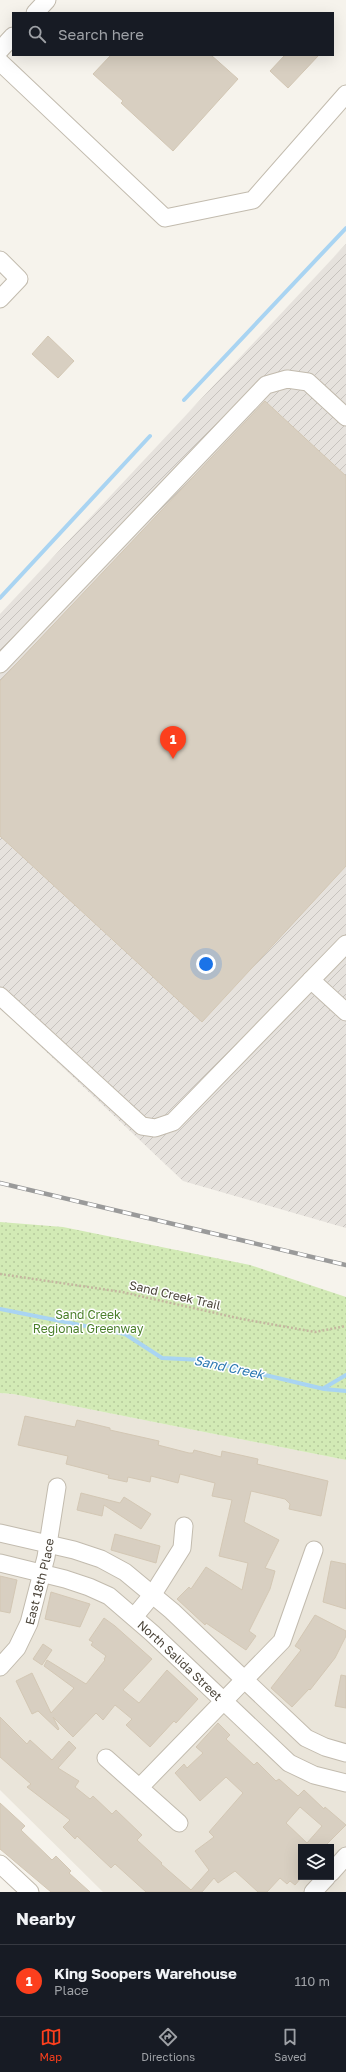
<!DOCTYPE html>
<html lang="en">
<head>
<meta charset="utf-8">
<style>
	body { margin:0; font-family:"Golos Text",sans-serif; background:#20242c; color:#f1f3f6 }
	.controls { position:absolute; right:12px; bottom:12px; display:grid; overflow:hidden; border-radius:0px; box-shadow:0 4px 16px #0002 }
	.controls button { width:36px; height:36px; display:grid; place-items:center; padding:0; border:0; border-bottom:1px solid #363941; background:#171b24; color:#f1f3f6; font:20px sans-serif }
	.you { position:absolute; left:206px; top:964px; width:14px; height:14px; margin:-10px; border:3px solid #fff; border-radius:50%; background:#1a73e8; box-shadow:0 0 0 6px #1a73e833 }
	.badge { display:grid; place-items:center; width:26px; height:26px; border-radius:50%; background:#fc3f1d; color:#fff; font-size:13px; font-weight:700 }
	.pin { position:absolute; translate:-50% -33px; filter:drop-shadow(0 1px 2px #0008) }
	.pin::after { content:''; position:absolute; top:21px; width:14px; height:12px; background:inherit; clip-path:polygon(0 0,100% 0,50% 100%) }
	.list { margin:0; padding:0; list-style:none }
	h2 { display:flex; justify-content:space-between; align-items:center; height:52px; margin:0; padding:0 16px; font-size:17px }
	h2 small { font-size:13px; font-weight:400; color:#9ea1a6 }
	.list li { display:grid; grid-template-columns:26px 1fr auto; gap:12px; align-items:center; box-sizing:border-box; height:72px; padding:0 16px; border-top:1px solid #363941 }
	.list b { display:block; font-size:15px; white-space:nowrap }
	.list p { margin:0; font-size:13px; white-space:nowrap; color:#9ea1a6 }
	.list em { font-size:13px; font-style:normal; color:#9ea1a6 }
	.icon { flex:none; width:22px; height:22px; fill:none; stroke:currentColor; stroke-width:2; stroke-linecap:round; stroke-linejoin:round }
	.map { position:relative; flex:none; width:346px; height:1892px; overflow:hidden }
	.search { position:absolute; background:#171b24; box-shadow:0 4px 16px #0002; left:12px; right:12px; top:12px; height:44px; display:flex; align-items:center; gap:10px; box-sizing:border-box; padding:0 14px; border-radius:0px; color:#9ea1a6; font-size:15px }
	.sheet { height:124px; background:#171b24 }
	nav { display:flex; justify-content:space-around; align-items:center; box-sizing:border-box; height:56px; border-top:1px solid #363941; background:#171b24; font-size:11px; color:#9ea1a6 }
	nav a { display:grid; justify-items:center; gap:2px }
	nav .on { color:#fc3f1d }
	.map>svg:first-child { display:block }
	.residential { fill:#eae5da; fill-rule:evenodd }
	.industrial { fill:url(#industrial-furrows) }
	.park { fill:url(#park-dots) }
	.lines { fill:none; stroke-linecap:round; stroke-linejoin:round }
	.stream { stroke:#a9d4f2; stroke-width:4 }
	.building { fill:#d8cfc1; stroke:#d3c7b4; fill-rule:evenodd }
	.minor-casing { stroke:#c2bbae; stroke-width:19 }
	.path { stroke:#c4b79f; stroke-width:2.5; stroke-dasharray:2 2; stroke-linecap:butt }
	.minor { stroke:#fff; stroke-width:17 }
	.rail-casing { stroke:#9a9a9a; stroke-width:4.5 }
	.rail { stroke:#fff; stroke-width:3; stroke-dasharray:9; stroke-linecap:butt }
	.labels { text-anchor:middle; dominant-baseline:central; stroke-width:3; stroke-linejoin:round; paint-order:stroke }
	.street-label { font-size:12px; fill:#4b4439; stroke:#fff }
	.park-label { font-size:12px; fill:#4a7f2a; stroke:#fff }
	.water-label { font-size:13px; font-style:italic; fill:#2e7ab2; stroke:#fff }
</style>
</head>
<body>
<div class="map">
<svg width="346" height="1892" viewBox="0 0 346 1892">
	<defs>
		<pattern id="industrial-furrows" width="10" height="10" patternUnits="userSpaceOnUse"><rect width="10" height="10" fill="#e6e2dd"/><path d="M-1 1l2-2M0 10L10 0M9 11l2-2" fill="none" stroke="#c7c3be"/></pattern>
		<pattern id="park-dots" width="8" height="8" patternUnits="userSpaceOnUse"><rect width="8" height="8" fill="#d2eab5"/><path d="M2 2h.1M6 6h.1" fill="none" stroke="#b6ca9c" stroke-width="1.8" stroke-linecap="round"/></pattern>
	</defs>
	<rect width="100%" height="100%" fill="#f6f3ec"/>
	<path class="residential" d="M0,1393L13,1394L346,1460V1892H103L0,1790ZM301,1847H331V1877H301Z"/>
	<path class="industrial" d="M346,244V1228L183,1181L0,1008V614Z"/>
	<path class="park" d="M0,1222L63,1227L250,1265L346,1297V1460L13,1394L0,1393Z"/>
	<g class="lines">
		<path class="stream" d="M184,400L346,228
			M0,598L150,436
			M0,1309L125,1334L162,1358L202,1360L324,1389L346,1391
			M324,1388L346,1375"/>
	</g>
	<path class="building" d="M111,55H211L238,79L173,151L121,103L123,101L93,74Z
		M285,55H319L288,88L270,71Z
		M48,336L74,361L58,378L32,354Z
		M265,401L346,476V866L202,1022L0,836V681Z
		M25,1416L75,1427L77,1420L110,1428V1430L159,1441L158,1445L189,1453H193L194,1450L221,1457L222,1451L258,1459L257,1464L328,1481L321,1516L289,1509L290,1504L285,1499L251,1491L244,1522L279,1540L265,1568L275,1571L270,1589L249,1631L256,1636L246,1650L206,1623L205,1625L177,1599L189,1587L191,1589L206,1567L242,1590L248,1563L219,1556L232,1500L212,1496L215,1483L180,1474L178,1483L151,1476L150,1482L128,1477L127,1482L108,1478L109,1475L66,1464L68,1456L18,1445Z
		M81,1493L120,1503L124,1497L151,1514L141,1529L104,1505L102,1516L77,1510Z
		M115,1534L160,1546L156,1563L111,1550Z
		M331,1561L346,1564V1609L323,1602Z
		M0,1576L17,1580L10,1613L0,1611Z
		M51,1592L90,1604L80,1627L45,1619Z
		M315,1615L346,1631V1636L335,1658L310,1690L309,1689L292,1707L271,1688L301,1650L295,1646Z
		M104,1618L115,1626L152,1659L123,1690L139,1703L167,1670L198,1699L176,1723L174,1721L150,1747L126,1725L132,1719L115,1705L103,1720L96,1713L73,1737L53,1717L59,1729L58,1730L38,1711L32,1714L16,1681L32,1673L51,1713L74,1688L44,1666L47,1660L86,1684L105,1660L104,1659L106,1656L91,1645L93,1642L89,1640Z
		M43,1644L52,1650L42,1665L33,1659Z
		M341,1675L346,1676V1708L335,1706Z
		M0,1717L27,1744L30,1740L52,1760L69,1741L76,1748L58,1768L79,1781L75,1787L90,1799L93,1796L112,1814L116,1810L142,1835L137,1840L162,1863L161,1864L191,1890L209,1870L195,1851L214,1837L209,1832L243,1793L226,1777L200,1801L175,1773L184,1764L187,1768L203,1753L196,1747L218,1723L230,1735L226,1739L254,1765L257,1762L276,1781L279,1779L298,1796L304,1790L324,1809L325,1807L346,1825L324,1847H301V1878L295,1885L290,1881L287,1884L280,1878L267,1892H258L235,1871L218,1883L214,1878L202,1892H146L115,1864L111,1868L77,1836L75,1839L63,1827L70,1820L27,1787L31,1784L0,1757ZM300,1807L322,1826L307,1843L286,1823Z
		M0,1803L25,1826L21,1830L52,1860L56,1856L71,1871L69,1873L90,1892H51L0,1849Z"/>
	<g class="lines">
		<g class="minor-casing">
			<g id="minor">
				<path d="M35,13L47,0"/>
				<path d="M0,50L13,36"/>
				<path d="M0,62L165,218L253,200L346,94"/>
				<path d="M0,260L19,279L0,299"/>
				<path d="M0,664L266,385L287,379L308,382L346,417"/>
				<path d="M311,980L346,1012"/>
				<path d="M0,996L142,1126L155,1128L173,1122L346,944"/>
				<path d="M0,1533L74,1550L101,1559L125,1572L172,1611L306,1738L325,1747L346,1753"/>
				<path id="s1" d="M0,1563L65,1579L89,1587L109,1596L152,1633L289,1763L314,1775L346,1783"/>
				<path d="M134,1617L153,1594L182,1548L184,1526"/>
				<path id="s2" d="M0,1667L17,1648L29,1623L46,1557L57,1487"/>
				<path d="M106,1758L179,1823"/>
				<path d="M140,1787L282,1641L314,1550"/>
				<path d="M0,1864L30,1892"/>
				<path d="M331,1873L346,1856"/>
				<path d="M313,1892L327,1877"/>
			</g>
		</g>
		<path class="path" d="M0,1274L122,1292L242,1319L315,1332L346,1326"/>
		<use href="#minor" class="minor"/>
		<g class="rail-casing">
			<path id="rail" d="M0,1183L346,1265"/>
		</g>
		<use href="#rail" class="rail"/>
	</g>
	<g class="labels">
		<g class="street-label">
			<text transform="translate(175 1295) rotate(13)">Sand Creek Trail</text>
			<text stroke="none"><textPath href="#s2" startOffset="96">East 18th Place</textPath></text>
			<text stroke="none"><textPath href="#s1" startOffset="210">North Salida Street</textPath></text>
		</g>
		<g class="park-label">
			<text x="88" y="1314">Sand Creek<tspan x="88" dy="14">Regional Greenway</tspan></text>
		</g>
		<g class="water-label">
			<text transform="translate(229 1367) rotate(12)">Sand Creek</text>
		</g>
	</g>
</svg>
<div class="controls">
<button><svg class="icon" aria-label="layers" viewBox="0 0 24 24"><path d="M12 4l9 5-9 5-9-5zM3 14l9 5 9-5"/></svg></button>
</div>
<div class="you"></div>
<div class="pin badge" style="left:173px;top:759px">1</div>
<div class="search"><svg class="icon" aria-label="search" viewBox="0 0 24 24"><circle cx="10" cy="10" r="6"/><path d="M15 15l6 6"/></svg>Search here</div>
</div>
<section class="sheet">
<h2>Nearby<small></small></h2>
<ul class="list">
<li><span class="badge">1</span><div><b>King Soopers Warehouse</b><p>Place</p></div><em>110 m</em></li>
</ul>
</section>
<nav>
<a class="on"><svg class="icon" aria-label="map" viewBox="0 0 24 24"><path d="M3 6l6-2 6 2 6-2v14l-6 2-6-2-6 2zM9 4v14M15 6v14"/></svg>Map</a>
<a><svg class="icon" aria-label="directions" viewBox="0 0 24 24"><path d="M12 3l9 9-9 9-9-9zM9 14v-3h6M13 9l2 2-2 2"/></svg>Directions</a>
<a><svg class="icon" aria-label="saved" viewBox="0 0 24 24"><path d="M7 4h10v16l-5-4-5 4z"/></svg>Saved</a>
</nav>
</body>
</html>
